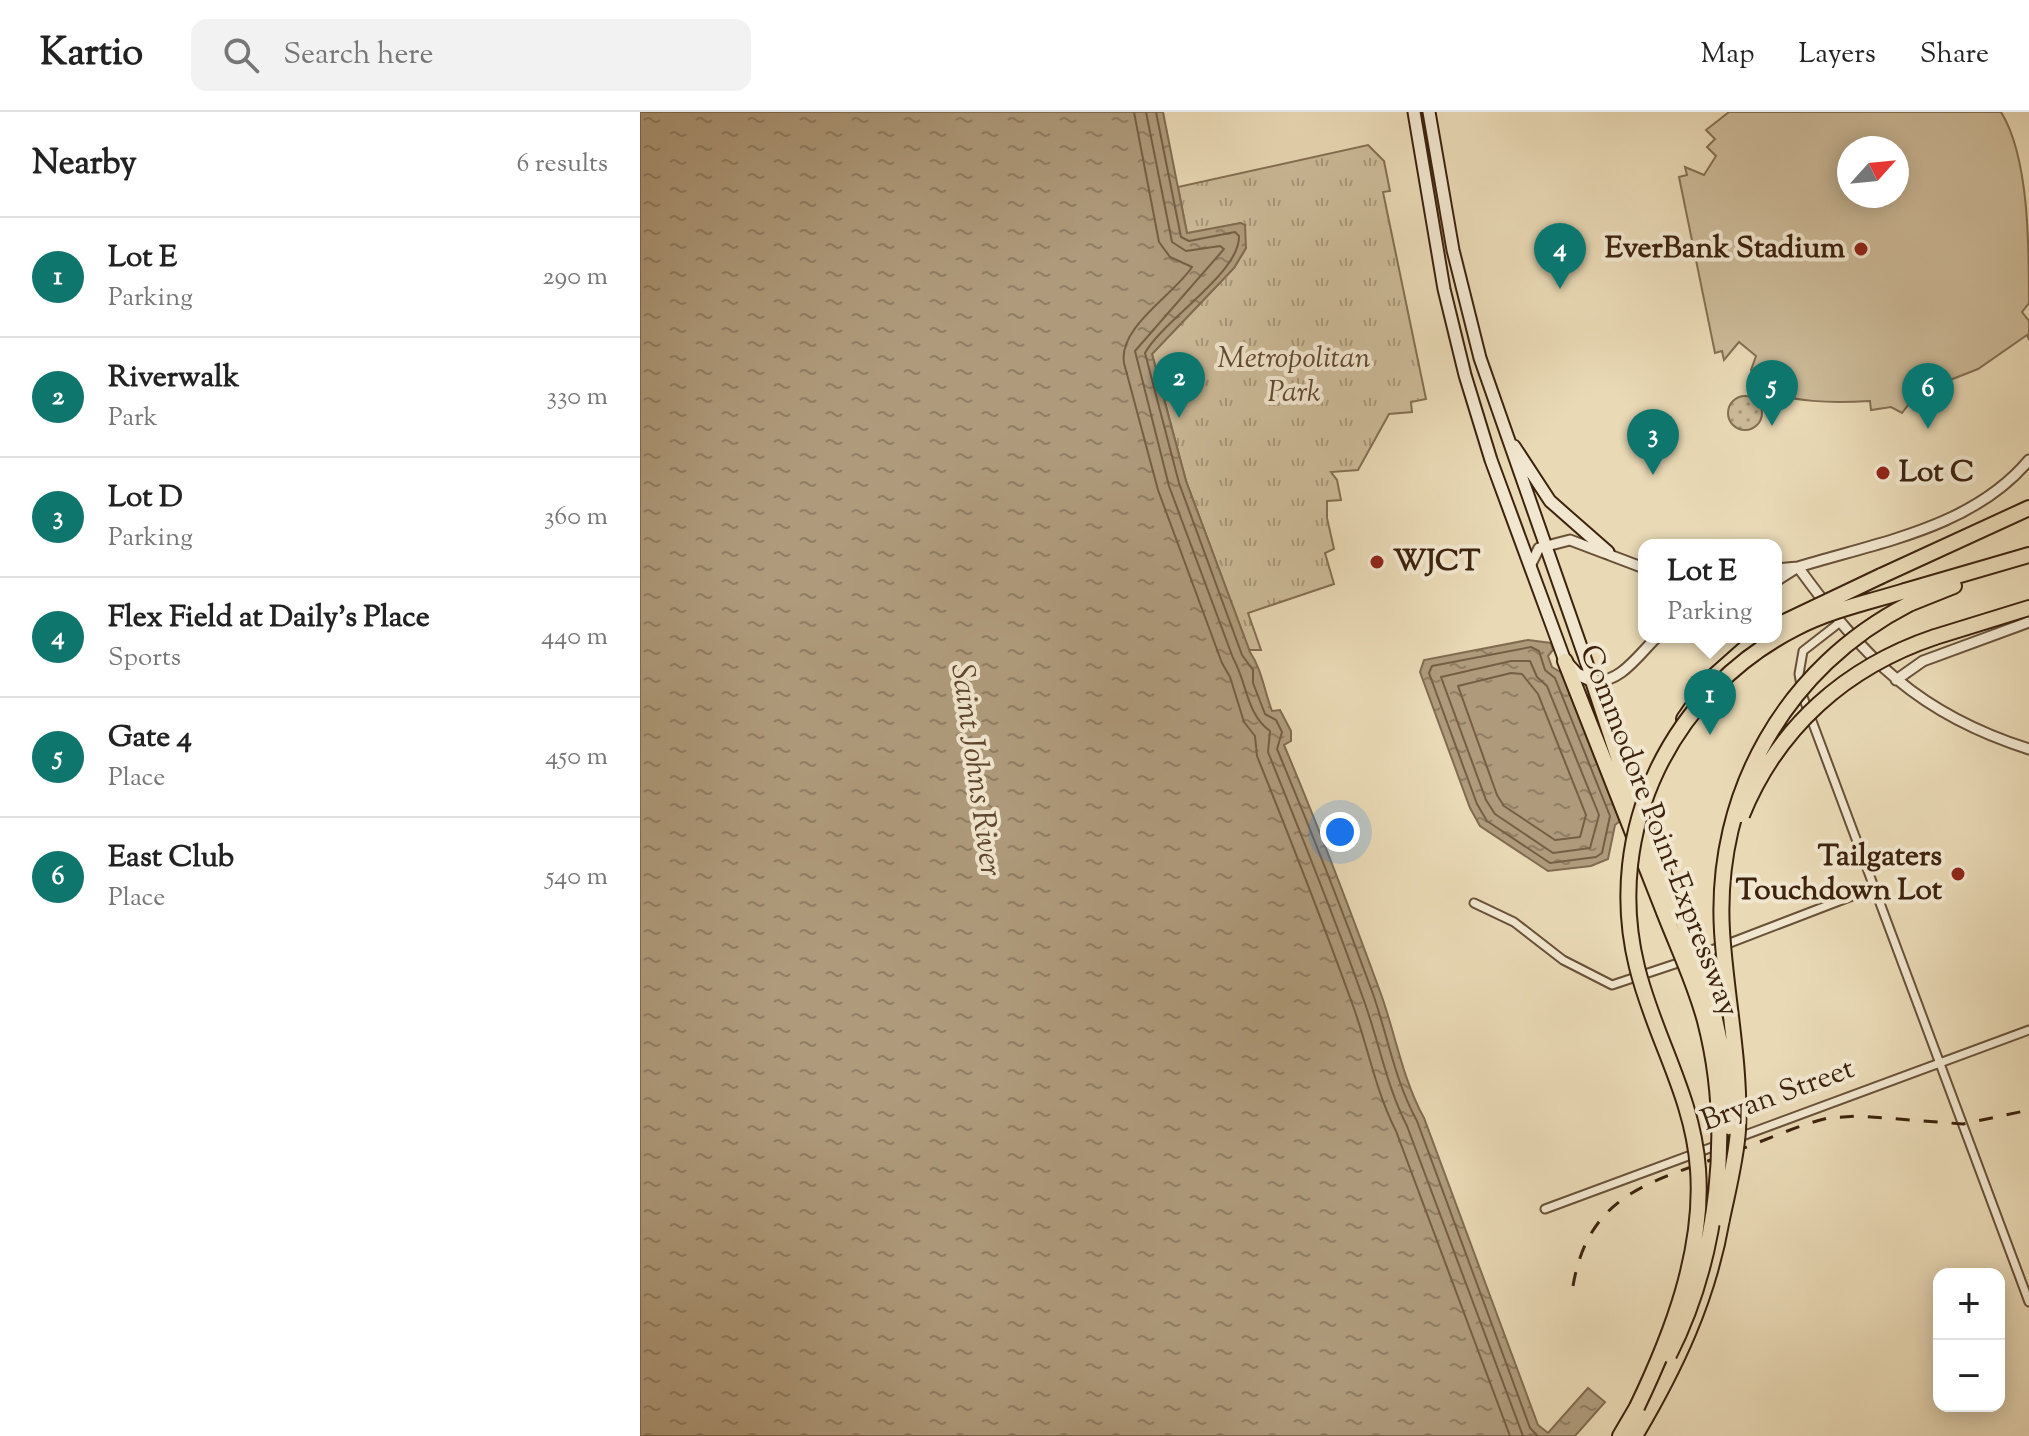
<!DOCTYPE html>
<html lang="en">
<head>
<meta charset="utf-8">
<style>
	body { margin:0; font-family:"Sorts Mill Goudy",serif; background:#f2f2f2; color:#222 }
	.controls { position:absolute; right:24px; bottom:24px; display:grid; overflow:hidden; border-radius:16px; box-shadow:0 4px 20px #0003 }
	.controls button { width:72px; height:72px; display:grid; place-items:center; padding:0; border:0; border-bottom:2px solid #e0e0e0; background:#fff; color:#222; font:40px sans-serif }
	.compass { position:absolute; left:1197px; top:24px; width:72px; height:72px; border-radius:50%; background:#fff; box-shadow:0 4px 20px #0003; rotate:63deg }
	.you { position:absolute; left:700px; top:720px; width:28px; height:28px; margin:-20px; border:6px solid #fff; border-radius:50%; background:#1a73e8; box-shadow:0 0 0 12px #1a73e833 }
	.badge { display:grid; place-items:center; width:52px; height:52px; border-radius:50%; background:#0f766e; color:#fff; font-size:26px; font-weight:700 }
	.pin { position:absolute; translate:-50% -66px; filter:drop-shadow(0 2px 4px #0008) }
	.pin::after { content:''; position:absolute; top:42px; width:28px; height:24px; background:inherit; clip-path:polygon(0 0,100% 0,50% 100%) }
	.popup { position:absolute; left:998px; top:427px; width:144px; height:104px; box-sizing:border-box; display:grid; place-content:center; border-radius:16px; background:#fff; filter:drop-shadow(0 2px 6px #0005); font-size:26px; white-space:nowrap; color:#767676 }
	.popup b { font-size:30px; color:#222 }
	.popup::after { content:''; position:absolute; left:50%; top:100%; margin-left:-16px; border:16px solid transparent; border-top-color:#fff }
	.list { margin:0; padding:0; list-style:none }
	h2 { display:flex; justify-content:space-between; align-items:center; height:104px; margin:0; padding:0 32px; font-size:34px }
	h2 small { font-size:26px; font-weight:400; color:#767676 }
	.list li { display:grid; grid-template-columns:52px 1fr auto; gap:24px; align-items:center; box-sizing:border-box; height:120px; padding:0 32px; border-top:2px solid #e0e0e0 }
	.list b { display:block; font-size:30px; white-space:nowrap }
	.list p { margin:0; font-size:26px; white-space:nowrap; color:#767676 }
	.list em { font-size:26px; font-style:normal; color:#767676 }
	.icon { flex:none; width:44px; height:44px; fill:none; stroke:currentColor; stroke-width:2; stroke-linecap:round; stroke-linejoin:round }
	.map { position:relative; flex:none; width:1389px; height:1324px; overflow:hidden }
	header { display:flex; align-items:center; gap:48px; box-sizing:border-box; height:112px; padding:0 40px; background:#fff; border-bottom:2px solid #e0e0e0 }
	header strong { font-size:38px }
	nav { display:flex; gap:44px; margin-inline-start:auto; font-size:28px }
	.search { width:560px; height:72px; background:#f2f2f2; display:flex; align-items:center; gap:20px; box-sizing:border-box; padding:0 28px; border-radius:16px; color:#767676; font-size:30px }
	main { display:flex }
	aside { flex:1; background:#fff }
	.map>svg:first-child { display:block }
	.grass { fill:url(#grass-dots); stroke:#846e52; stroke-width:2 }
	.park { fill:url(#park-tufts); stroke:#846e52; stroke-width:2 }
	.pitch { fill:#ccba98; stroke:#846e52; stroke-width:2; fill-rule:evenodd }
	.water { fill:url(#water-ripples); stroke:#816b50; stroke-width:2 }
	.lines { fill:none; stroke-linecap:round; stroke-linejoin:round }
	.shore { stroke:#765e44; stroke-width:2 }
	.minor-casing { stroke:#685037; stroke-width:11 }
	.tertiary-casing { stroke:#685037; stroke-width:13 }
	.secondary-casing { stroke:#3d220d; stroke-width:15 }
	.motorway-casing { stroke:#3d220d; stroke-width:18 }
	.minor { stroke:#f1e6cf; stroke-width:7 }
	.tertiary { stroke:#f1e6cf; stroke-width:9 }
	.secondary { stroke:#f1e6cf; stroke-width:11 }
	.motorway { stroke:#e9d9b5; stroke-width:14 }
	.rail { stroke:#3d220d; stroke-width:3; stroke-dasharray:14 14; stroke-linecap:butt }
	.motorway-bridge-casing { stroke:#3d220d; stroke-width:18; stroke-linecap:butt }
	.motorway-bridge { stroke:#e9d9b5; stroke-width:14 }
	.poi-dot { fill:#8f2418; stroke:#f1e6cf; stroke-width:3 }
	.labels { text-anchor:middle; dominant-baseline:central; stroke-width:8; stroke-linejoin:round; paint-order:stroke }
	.poi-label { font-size:30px; font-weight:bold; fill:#3d220d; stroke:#f1e6cf; text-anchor:end }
	.park-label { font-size:30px; font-style:italic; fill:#614830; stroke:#f1e6cf }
	.street-label { font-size:30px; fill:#3d220d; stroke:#f1e6cf }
	.water-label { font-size:32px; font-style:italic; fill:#5f462e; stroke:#f1e6cf }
</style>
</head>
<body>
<header>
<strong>Kartio</strong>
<div class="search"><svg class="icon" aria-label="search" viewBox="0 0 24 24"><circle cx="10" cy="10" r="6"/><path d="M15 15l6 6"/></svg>Search here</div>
<nav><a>Map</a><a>Layers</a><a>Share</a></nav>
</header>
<main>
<aside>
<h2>Nearby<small>6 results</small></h2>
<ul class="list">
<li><span class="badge">1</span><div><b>Lot E</b><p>Parking</p></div><em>290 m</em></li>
<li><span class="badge">2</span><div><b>Riverwalk</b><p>Park</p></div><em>330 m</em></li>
<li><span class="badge">3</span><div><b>Lot D</b><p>Parking</p></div><em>360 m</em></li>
<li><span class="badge">4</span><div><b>Flex Field at Daily's Place</b><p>Sports</p></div><em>440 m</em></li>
<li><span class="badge">5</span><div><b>Gate 4</b><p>Place</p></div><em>450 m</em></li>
<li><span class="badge">6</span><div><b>East Club</b><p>Place</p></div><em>540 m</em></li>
</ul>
</aside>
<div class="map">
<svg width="1389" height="1324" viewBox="0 0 1389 1324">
	<defs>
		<pattern id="grass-dots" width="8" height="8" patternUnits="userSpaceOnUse" patternTransform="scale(2)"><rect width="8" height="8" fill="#ccba98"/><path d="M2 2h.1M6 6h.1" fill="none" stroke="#a7977a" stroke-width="1.8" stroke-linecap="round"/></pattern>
		<pattern id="park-tufts" width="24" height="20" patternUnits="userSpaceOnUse" patternTransform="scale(2)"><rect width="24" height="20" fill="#ccba98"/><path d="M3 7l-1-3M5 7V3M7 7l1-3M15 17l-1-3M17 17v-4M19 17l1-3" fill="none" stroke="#a7977a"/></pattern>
		<pattern id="water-ripples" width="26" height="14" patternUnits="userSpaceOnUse" patternTransform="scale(2)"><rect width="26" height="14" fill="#af9b7c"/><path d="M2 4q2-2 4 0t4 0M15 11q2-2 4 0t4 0" fill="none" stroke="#907e64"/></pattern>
	</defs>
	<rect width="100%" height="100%" fill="#e9d9b5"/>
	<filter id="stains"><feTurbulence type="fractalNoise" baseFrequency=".0025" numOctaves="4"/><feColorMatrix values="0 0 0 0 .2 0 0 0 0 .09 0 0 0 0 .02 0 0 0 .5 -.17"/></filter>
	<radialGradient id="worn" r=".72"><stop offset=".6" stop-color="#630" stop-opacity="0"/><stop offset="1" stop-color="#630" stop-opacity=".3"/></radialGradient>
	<path class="grass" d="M1088 301a17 17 0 1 1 34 0a17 17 0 1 1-34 0Z"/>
	<path class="park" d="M728,33L744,49L750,79L743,80L786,287L771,290L772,300L749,302L718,358L691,360L697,368L701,388L687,389V406L694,437L685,441L694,472L608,501L621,538H609L546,369L512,242L594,156L606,136L601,111L547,122L538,75Z"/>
	<path class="pitch" d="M1089,0H1361C1389,45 1389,133 1389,191L1382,200L1389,209V228L1387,223L1338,257L1287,277L1289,287L1269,292L1262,301L1251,295L1231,298L1230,289C1192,291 1153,291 1118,276L1123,264L1111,258L1116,244L1099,230L1084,248L1082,239L1075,241L1039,65L1047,63L1045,55L1064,63L1076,44L1067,35L1075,27L1066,18ZM1209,36H1257V84H1209Z"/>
	<path class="water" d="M0,0H523L547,121L601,111L605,113L606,136L594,156L512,242L546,369L610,540C622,558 624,578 632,599L640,598L651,619V629L644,633C679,716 711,800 742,885C756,925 763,968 784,1006L898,1313L908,1321L948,1276L965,1290L935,1324H0Z
		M888,528L911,531L913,538L908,544L912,555L922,561L980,709L975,713L968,747L951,754L908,759L840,714L830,696L780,560L784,548Z"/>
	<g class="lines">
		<path class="shore" d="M494,0L519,130L530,145L552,155C534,183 478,215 484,251L518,378L582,551L590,565L604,610L615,624L617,644C650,726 682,808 712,891C728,934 735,978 756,1019L870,1324
			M506,0L532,130L546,139L580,134L584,137L495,239L529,374L593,546C607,570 606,602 630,619L628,640C661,722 694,803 723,886C739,929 746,973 767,1014L883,1324
			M516,0L541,125L549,129L595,120L599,124C600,161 523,208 505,241L539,371L602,543L613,558V571L625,602L636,608L642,620L637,637C671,718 703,800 733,882C748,925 755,969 777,1009L890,1316L898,1324
			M891,535L899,539L905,558L915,566L970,704L962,741L956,745L910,751L847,709L837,692L789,561L792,554Z
			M871,549H890L897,565L907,574L959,703L950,736L913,741L855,702L846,688L801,565Z
			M871,561L882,562L898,582L946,703L940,725L915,728L864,694L857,683L818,574Z"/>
		<g class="minor-casing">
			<path id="minor" d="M1199,511L1163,539L1159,562L1163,585L1389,1190
				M834,791L874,810L923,848L972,873L1044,849
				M1056,844L1233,776
				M905,1097L1389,918"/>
		</g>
		<g class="tertiary-casing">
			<path id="tertiary" d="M890,454L899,436L930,428L1004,456
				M1158,455C1225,547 1278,602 1389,637
				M1136,457L1158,455C1239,430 1332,416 1389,348
				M1136,469L1158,455
				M1256,568L1283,549L1389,510
				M953,569C980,572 999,542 1017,525"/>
		</g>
		<g class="secondary-casing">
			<path id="secondary" d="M774,0L804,177L825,263L851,348L925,549L937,562L953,569
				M789,0L813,138L840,246L953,569
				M874,334L910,389L968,440"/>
		</g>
		<g class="motorway-casing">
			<path id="motorway" d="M1241,464L1389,396
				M1265,479L1389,443
				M1269,492L1314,474
				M1295,525L1389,496
				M925,549L1024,800
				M953,569L984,663L1037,795
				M1044,607L1073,565L1118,525
				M980,1324L997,1295
				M995,1324C1036,1255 1068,1187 1082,1107"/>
		</g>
		<use href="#minor" class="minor"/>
		<use href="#tertiary" class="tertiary"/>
		<use href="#secondary" class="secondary"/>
		<use href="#motorway" class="motorway"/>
		<path class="rail" d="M933,1174C949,1080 1013,1070 1090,1041C1122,1030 1155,1014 1188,1006L1219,1004L1323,1012L1389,998"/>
		<g class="motorway-bridge-casing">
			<path id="motorway-bridge" d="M1136,514L1241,464
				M1102,703C1138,615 1206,555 1295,525
				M1037,795C1067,866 1088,937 1089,1015
				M1024,800C1038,836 1055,871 1065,909C1093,1017 1079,1144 1029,1243
				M1082,1107C1088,1078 1096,1048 1098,1018C1101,951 1086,885 1082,819C1074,681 1146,555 1269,492
				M997,1295C1032,1222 1064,1139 1058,1057C1053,984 1014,925 997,855C963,718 1032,579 1156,516C1191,498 1229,490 1265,479"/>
		</g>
		<use href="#motorway-bridge" class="motorway-bridge"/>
	</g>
	<g class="poi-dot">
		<circle cx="1221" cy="137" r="8"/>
		<circle cx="1243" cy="361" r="8"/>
		<circle cx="737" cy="450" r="8"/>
		<circle cx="1318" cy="762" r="8"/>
	</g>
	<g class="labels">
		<g class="poi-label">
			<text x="1205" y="137">EverBank Stadium</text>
			<text x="1259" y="361" text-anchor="start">Lot C</text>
			<text x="753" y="450" text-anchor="start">WJCT</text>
			<text x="1302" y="745">Tailgaters<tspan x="1302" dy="34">Touchdown Lot</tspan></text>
		</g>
		<g class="park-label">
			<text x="654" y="247">Metropolitan<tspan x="654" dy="34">Park</tspan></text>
		</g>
		<g class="street-label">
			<text transform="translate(1018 719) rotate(69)">Commodore Point Expressway</text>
			<text transform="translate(1138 984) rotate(-20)">Bryan Street</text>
		</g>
		<g class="water-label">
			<text transform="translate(335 658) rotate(82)">Saint Johns River</text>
		</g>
	</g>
	<rect width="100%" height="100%" filter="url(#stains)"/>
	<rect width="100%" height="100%" fill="url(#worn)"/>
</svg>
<div class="controls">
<button>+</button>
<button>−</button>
</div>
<svg class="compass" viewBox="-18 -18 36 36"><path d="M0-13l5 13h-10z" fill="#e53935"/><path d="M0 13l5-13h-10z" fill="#767676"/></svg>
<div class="you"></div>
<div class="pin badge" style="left:1070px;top:623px">1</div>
<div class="popup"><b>Lot E</b>Parking</div>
<div class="pin badge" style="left:539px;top:306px">2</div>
<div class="pin badge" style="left:1013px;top:363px">3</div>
<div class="pin badge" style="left:920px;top:177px">4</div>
<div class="pin badge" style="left:1132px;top:314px">5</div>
<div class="pin badge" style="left:1288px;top:317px">6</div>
</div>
</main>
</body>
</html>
